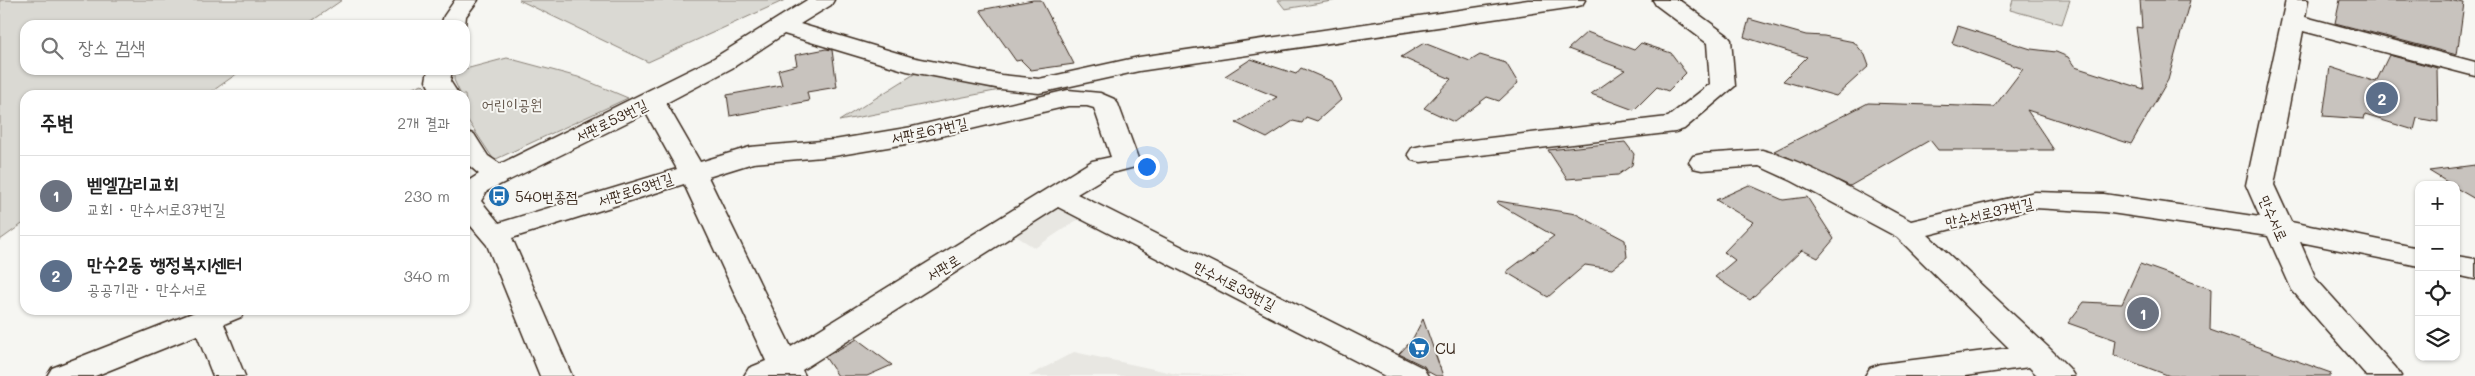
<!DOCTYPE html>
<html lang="ko">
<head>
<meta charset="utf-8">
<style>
	body { margin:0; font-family:Mali,"Poor Story",sans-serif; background:#f6f6f6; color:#222 }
	.controls { position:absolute; right:15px; bottom:15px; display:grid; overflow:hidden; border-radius:10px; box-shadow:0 1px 4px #0004 }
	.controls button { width:45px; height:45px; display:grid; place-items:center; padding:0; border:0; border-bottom:1px solid #e0e0e0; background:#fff; color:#222; font:25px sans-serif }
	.you { position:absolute; left:1146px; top:166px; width:18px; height:18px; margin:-12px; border:4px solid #fff; border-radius:50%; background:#1a73e8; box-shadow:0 0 0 8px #1a73e833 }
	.badge { display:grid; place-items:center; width:32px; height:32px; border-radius:50%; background:#1f6fb2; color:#fff; font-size:16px; font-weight:700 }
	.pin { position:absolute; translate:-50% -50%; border:2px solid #fff; box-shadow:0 1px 5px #0006 }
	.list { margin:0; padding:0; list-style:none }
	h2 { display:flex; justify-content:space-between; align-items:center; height:65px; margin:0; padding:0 20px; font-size:21px }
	h2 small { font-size:16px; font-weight:400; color:#767676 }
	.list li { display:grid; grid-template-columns:32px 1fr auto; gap:15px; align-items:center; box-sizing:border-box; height:80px; padding:0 20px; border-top:1px solid #e0e0e0 }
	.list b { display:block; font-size:19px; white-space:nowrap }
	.list p { margin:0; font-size:16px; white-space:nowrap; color:#767676 }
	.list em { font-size:16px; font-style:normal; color:#767676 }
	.icon { flex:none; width:28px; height:28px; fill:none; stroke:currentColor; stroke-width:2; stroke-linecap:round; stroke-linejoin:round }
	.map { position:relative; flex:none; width:2475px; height:376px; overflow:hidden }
	.search { position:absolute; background:#fff; box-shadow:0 1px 4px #0004; left:20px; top:20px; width:450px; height:55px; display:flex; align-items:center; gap:12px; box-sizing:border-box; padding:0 18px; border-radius:15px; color:#767676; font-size:19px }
	.panel { position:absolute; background:#fff; box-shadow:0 1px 4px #0004; left:20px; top:90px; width:450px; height:225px; border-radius:15px }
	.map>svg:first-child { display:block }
	.built { fill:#e8e7e2 }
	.green { fill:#dad9d3; stroke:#8a8278 }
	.building { fill:#c8c3be; stroke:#3b2a1e }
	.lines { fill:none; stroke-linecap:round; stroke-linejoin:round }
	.minor-casing { stroke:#3b2a1e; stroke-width:3 }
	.minor { fill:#f6f6f2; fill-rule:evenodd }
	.labels { text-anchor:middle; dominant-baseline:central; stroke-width:4; stroke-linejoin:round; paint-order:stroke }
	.park-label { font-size:15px; fill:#63564b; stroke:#f6f6f2 }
	.street-label { font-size:15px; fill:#3b2a1e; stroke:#f6f6f2 }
	.poi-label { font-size:15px; fill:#3b2a1e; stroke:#f6f6f2; text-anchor:start }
</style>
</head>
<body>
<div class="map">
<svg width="2475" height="376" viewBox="0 0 2475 376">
	<rect width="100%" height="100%" fill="#f6f6f2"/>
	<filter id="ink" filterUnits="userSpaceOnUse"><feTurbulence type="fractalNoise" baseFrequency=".02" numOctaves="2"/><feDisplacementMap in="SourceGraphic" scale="10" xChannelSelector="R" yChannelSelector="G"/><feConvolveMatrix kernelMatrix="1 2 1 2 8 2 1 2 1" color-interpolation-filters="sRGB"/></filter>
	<g filter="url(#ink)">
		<path class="built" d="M1059,207L1080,218L1035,248L1013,234Z
			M1074,352L1177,374L1246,376H1029Z"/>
		<path class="green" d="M0,0H342L306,25H25V70H242L207,95H25V222L0,240Z
			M519,0H785L648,62Z
			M1278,0H1338L1285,9Z
			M2013,0H2070L2062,24L2010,10Z
			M507,58L578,77L628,98L494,160L467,119L465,95H461L454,80V72Z
			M919,71L1000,90L839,121Z
			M422,84L433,95H397Z"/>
		<path class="building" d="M1033,0H1041L1074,64L1031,70L1021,60L1016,61L980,10Z
			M2140,0H2190L2168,80L2131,144L2027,110L2054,150H1938L1930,140L1850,186L1774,151L1868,103L1994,107L2023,69L1952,43L1958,26L2031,49L2056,52L2068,57L2075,67L2144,89L2136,27L2142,28Z
			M2340,0H2449L2464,3L2457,55L2335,23Z
			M1749,19L1806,35L1824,36L1854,42L1865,55L1869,66L1836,96L1783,81L1807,57L1744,37Z
			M1587,32L1634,50L1641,43L1671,53L1686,73L1668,91L1657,87L1634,110L1591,94L1625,70L1568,49Z
			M1424,43L1470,61L1480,55L1506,63L1518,83L1499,101L1487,97L1454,122L1424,108L1451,79L1401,57Z
			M826,49L832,50L837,87L807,92L809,101L730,116L727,95L782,85L778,70L797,65L795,55Z
			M2389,55L2437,68L2438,122L2417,118L2414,130L2365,115L2364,119L2323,116L2330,67L2376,82Z
			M1251,59L1296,74L1301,68L1331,81L1341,100L1317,121L1306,117L1302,123L1293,121L1267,138L1236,123L1277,97L1225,76Z
			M1625,142L1634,154L1632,165L1618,175L1567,179L1548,150Z
			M2475,165V199L2456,188V185H2452L2429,171Z
			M1749,185L1783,200L1807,197L1834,239L1818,258L1802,250L1750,300L1715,277L1735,260L1724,252L1753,222L1716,200Z
			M1498,201L1576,214L1625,240L1627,257L1612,269L1585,265L1548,297L1506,272L1554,236L1497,203Z
			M2140,264L2211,289L2210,330L2331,373L2330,376H2170L2114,355L2116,340L2068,323L2084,302L2122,304Z
			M1423,319L1443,376H1436L1427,371L1424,366L1399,354L1412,340Z
			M857,339L892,365L867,376H838L825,357Z"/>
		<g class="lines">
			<g class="minor-casing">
				<path id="minor" d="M455,0H478L466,16L465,25H441L444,16Z
					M807,0H834L831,5L800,24L911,57L1001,75L1039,79L1139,57L1528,0H1585L1582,5L1574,7L1139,71L1039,93L1001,89L907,71L784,34L732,68L666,103L700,162L750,147L834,140L912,127L1068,90L1100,93L1114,99L1118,104L1139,161L1135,167L1112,173L1077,194L1423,368L1428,376H1385L1058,207L802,370L805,376H744L749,368L766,361L684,184L512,238L572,376H540L487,245L465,219V183L479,174L465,162V132L474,134L488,156L500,164L714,58ZM1068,106H1087L1094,108L1111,157L1092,161L791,347L708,177L753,163L834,156L912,143ZM646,113L677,169L499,223L481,201L487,191Z
					M1653,0H1679L1727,35L1731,40L1735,86L1684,129L1675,132L1421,162L1412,160L1408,154L1412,148L1421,146L1668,117L1710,84L1707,43L1656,5Z
					M2286,0H2308L2305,17L2475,62V76L2303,31L2274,185L2291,222L2419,248V266L2300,242L2316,279L2396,368L2401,376H2367L2292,290L2268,236L2104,212L2035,208L1928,235L2048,347L2069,368L2074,376H2038L2029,367L1965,376H1865L1870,368L1881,364L2009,348L1897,237L1792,181L1759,166L1702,170L1693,168L1689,162L1693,156L1702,154L1762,150C1812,163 1864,197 1911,221L2035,192L2104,194L2260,217L2246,185Z
					M428,70H452L450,81L459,95H433L426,81Z
					M2456,256L2475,259V279L2456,275Z
					M200,310H245L241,317L224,324L245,376H213L197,335L95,376H47L52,368Z"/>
			</g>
			<use href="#minor" class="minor"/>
		</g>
	</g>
	<defs>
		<g id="bus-disc" transform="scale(1.125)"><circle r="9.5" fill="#1f6fb2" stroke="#f6f6f2"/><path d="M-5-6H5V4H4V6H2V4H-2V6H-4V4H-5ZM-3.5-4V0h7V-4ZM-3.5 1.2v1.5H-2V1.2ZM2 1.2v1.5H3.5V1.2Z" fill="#fff"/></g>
		<g id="supermarket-disc" transform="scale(1.125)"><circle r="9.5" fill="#1f6fb2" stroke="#f6f6f2"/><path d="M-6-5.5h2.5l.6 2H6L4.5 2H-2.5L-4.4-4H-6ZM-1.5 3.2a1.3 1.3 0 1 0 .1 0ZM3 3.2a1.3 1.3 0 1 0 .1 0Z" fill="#fff"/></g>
	</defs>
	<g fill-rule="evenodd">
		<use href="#bus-disc" x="499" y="196"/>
		<use href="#supermarket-disc" x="1419" y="348"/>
	</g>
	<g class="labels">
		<g class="park-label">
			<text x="512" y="104">어린이공원</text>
		</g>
		<g class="street-label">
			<text transform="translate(611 120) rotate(-26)">서판로53번길</text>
			<text transform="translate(929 130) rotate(-12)">서판로67번길</text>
			<text transform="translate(635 189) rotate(-18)">서판로63번길</text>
			<text transform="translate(1989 212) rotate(-13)">만수서로37번길</text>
			<text transform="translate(2274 218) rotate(66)">만수서로</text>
			<text transform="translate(943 267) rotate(-32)">서판로</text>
			<text transform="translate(1235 285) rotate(27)">만수서로33번길</text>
		</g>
		<g class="poi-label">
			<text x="515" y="196">540번종점</text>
			<text x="1435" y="348">CU</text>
		</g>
	</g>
</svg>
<div class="controls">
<button>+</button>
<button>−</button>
<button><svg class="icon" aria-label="locate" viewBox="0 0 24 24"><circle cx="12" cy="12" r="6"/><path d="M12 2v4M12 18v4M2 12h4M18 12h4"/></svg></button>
<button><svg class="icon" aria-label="layers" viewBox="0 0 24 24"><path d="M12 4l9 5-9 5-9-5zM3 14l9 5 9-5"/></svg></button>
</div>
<div class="you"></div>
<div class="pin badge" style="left:2143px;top:313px;background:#6b7280">1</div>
<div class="pin badge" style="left:2382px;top:98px;background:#5c6f8a">2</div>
<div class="search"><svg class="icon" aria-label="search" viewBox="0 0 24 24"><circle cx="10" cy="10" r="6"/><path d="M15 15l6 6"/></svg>장소 검색</div>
<section class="panel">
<h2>주변<small>2개 결과</small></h2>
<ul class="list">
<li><span class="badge" style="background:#6b7280">1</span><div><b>벧엘감리교회</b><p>교회 · 만수서로37번길</p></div><em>230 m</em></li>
<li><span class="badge" style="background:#5c6f8a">2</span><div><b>만수2동 행정복지센터</b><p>공공기관 · 만수서로</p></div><em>340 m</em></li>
</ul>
</section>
</div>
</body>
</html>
